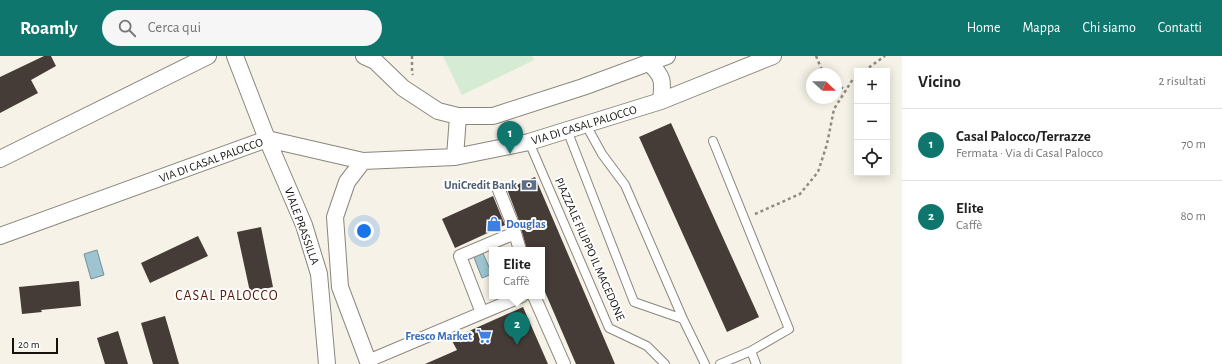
<!DOCTYPE html>
<html lang="it">
<head>
<meta charset="utf-8">
<style>
	body { margin:0; font-family:"Alegreya Sans",sans-serif; background:#f6f6f6; color:#222 }
	.controls { position:absolute; right:12px; top:12px; display:grid; overflow:hidden; border-radius:0px; box-shadow:0 2px 10px #0003 }
	.controls button { width:36px; height:36px; display:grid; place-items:center; padding:0; border:0; border-bottom:1px solid #e0e0e0; background:#fff; color:#222; font:20px sans-serif }
	.compass { position:absolute; left:806px; top:12px; width:36px; height:36px; border-radius:50%; background:#fff; box-shadow:0 2px 10px #0003; rotate:112deg }
	.scale { position:absolute; left:12px; bottom:10px; width:46px; box-sizing:border-box; padding-left:4px; border:2px solid #13120e; border-top:0; font-size:11px; line-height:14px; white-space:nowrap; color:#13120e; -webkit-text-stroke:3px #fff; paint-order:stroke }
	.you { position:absolute; left:364px; top:175px; width:14px; height:14px; margin:-10px; border:3px solid #fff; border-radius:50%; background:#1a73e8; box-shadow:0 0 0 6px #1a73e833 }
	.badge { display:grid; place-items:center; width:26px; height:26px; border-radius:50%; background:#0f766e; color:#fff; font-size:13px; font-weight:700 }
	.pin { position:absolute; translate:-50% -33px; filter:drop-shadow(0 1px 2px #0008) }
	.pin::after { content:''; position:absolute; top:21px; width:14px; height:12px; background:inherit; clip-path:polygon(0 0,100% 0,50% 100%) }
	.popup { position:absolute; left:489px; top:191px; width:56px; height:52px; box-sizing:border-box; display:grid; place-content:center; border-radius:0px; background:#fff; filter:drop-shadow(0 1px 3px #0005); font-size:13px; white-space:nowrap; color:#767676 }
	.popup b { font-size:15px; color:#222 }
	.popup::after { content:''; position:absolute; left:50%; top:100%; margin-left:-8px; border:8px solid transparent; border-top-color:#fff }
	.list { margin:0; padding:0; list-style:none }
	h2 { display:flex; justify-content:space-between; align-items:center; height:52px; margin:0; padding:0 16px; font-size:17px }
	h2 small { font-size:13px; font-weight:400; color:#767676 }
	.list li { display:grid; grid-template-columns:26px 1fr auto; gap:12px; align-items:center; box-sizing:border-box; height:72px; padding:0 16px; border-top:1px solid #e0e0e0 }
	.list b { display:block; font-size:15px; white-space:nowrap }
	.list p { margin:0; font-size:13px; white-space:nowrap; color:#767676 }
	.list em { font-size:13px; font-style:normal; color:#767676 }
	.icon { flex:none; width:22px; height:22px; fill:none; stroke:currentColor; stroke-width:2; stroke-linecap:round; stroke-linejoin:round }
	.map { position:relative; flex:none; width:902px; height:308px; overflow:hidden }
	header { display:flex; align-items:center; gap:24px; box-sizing:border-box; height:56px; padding:0 20px; background:#0f766e; color:#fff }
	header strong { font-size:19px }
	nav { display:flex; gap:22px; margin-inline-start:auto; font-size:14px }
	.search { width:280px; height:36px; background:#f6f6f6; display:flex; align-items:center; gap:10px; box-sizing:border-box; padding:0 14px; border-radius:22px; color:#767676; font-size:15px }
	main { display:flex }
	aside { flex:1; background:#fff }
	.map>svg:first-child { display:block }
	.green { fill:#d5ebd3 }
	.water { fill:#9dc4d0; stroke:#748f96 }
	.building { fill:#453c37 }
	.lines { fill:none; stroke-linecap:round; stroke-linejoin:round }
	.service-casing { stroke:#8a867c; stroke-width:10 }
	.pedestrian-casing { stroke:#8a867c; stroke-width:14 }
	.minor-casing { stroke:#8a867c; stroke-width:18 }
	.path { stroke:#8e8b83; stroke-width:2.5; stroke-dasharray:3 3; stroke-linecap:butt }
	.service { stroke:#fff; stroke-width:8 }
	.pedestrian { stroke:#fff; stroke-width:12 }
	.minor { stroke:#fff; stroke-width:16 }
	.labels { text-anchor:middle; dominant-baseline:central; stroke-width:4; stroke-linejoin:round; paint-order:stroke }
	.street-label { font-size:12px; fill:#13120e; stroke:#fff }
	.service-label { font-size:12px; font-weight:bold; fill:#4e5e75; stroke:#fff; text-anchor:end }
	.shop-label { font-size:12px; font-weight:bold; fill:#366cbe; stroke:#fff; text-anchor:start }
	.quarter-label { font-size:14px; letter-spacing:1px; fill:#571604; stroke:#fff }
</style>
</head>
<body>
<header>
<strong>Roamly</strong>
<div class="search"><svg class="icon" aria-label="search" viewBox="0 0 24 24"><circle cx="10" cy="10" r="6"/><path d="M15 15l6 6"/></svg>Cerca qui</div>
<nav><a>Home</a><a>Mappa</a><a>Chi siamo</a><a>Contatti</a></nav>
</header>
<main>
<div class="map">
<svg width="902" height="308" viewBox="0 0 902 308">
	<rect width="100%" height="100%" fill="#f6f2e7"/>
	<path class="green" d="M443,0H532L534,4L462,39Z"/>
	<path class="water" d="M97,194L104,219L91,223L84,198Z
		M482,195L492,218L482,222L473,199Z"/>
	<path class="building" d="M44,0H51L56,10L31,24L38,37L0,57V21Z
		M671,67L759,261L727,276L639,81Z
		M535,121L615,308H576L542,229V194H527L518,162L507,133Z
		M493,140L505,169L455,192L442,163Z
		M261,171L273,231L250,236L237,176Z
		M198,180L208,200L150,227L141,207Z
		M79,225L81,250L41,254L42,256L22,258L19,231Z
		M523,251L548,308H425L457,294L451,283Z
		M165,260L179,308H153L141,267Z
		M118,275L128,308H105L97,282Z"/>
	<g class="lines">
		<g class="service-casing">
			<path id="service" d="M567,74L634,246L683,263L625,129L602,98L586,69
				M713,85L789,273L751,295L756,308
				M529,86L609,272L647,290L665,308
				M683,263L705,308
				M720,308L751,295"/>
		</g>
		<g class="pedestrian-casing">
			<path id="pedestrian" d="M499,134L511,164L520,194
				M534,240L564,308
				M482,257L460,200L515,177
				M368,305L522,240"/>
		</g>
		<g class="minor-casing">
			<path id="minor" d="M235,0L267,83L304,169L319,218L327,308
				M364,0L375,5L403,32L438,55L458,60H493L583,31L667,0
				M649,7C664,21 663,25 661,45
				M455,101L458,60
				M0,103L208,0
				M363,105L347,126L335,161L340,231L369,308
				M0,180L267,83L363,105L455,101L529,86L661,45L773,0"/>
		</g>
		<path class="path" d="M412,0V17L413,19
			M816,0L821,12L827,18
			M864,15L885,0
			M836,27L846,35
			M755,158L800,138L818,116L827,88L834,53L853,23L857,20"/>
		<use href="#service" class="service"/>
		<use href="#pedestrian" class="pedestrian"/>
		<use href="#minor" class="minor"/>
	</g>
	<defs>
		<g id="bank-bare" transform="scale(1.2)"><path d="M-6-4H6V4H-6ZM0-2.3a2.3 2.3 0 1 0 0 4.6a2.3 2.3 0 1 0 0-4.6Z" fill="#5c6f8a" stroke="#fff" stroke-width="2.5" paint-order="stroke"/></g>
		<g id="shop-bare" transform="scale(1.2)"><path d="M-5-2.5h2.3a2.7 3.5 0 0 1 5.4 0H5L5.5 6h-11ZM-1.5-2.5h3a1.5 2.3 0 0 0-3 0Z" fill="#3f7fe0" stroke="#fff" stroke-width="2.5" paint-order="stroke"/></g>
		<g id="supermarket-bare" transform="scale(1.2)"><path d="M-6-5.5h2.5l.6 2H6L4.5 2H-2.5L-4.4-4H-6ZM-1.5 3.2a1.3 1.3 0 1 0 .1 0ZM3 3.2a1.3 1.3 0 1 0 .1 0Z" fill="#3f7fe0" stroke="#fff" stroke-width="2.5" paint-order="stroke"/></g>
	</defs>
	<g fill-rule="evenodd">
		<use href="#bank-bare" x="529" y="129"/>
		<use href="#shop-bare" x="494" y="168"/>
		<use href="#supermarket-bare" x="484" y="280"/>
	</g>
	<g class="labels">
		<g class="street-label">
			<text transform="translate(584 69) rotate(-17)">VIA DI CASAL PALOCCO</text>
			<text transform="translate(211 104) rotate(-20)">VIA DI CASAL PALOCCO</text>
			<text transform="translate(302 170) rotate(70)">VIALE PRASSILLA</text>
			<text transform="translate(590 193) rotate(66)">PIAZZALE FILIPPO IL MACEDONE</text>
		</g>
		<g class="service-label">
			<text x="517" y="129">UniCredit Bank</text>
		</g>
		<g class="shop-label">
			<text x="506" y="168">Douglas</text>
			<text x="472" y="280" text-anchor="end">Fresco Market</text>
		</g>
		<g class="quarter-label">
			<text x="227" y="240">CASAL PALOCCO</text>
		</g>
	</g>
</svg>
<div class="controls">
<button>+</button>
<button>−</button>
<button><svg class="icon" aria-label="locate" viewBox="0 0 24 24"><circle cx="12" cy="12" r="6"/><path d="M12 2v4M12 18v4M2 12h4M18 12h4"/></svg></button>
</div>
<svg class="compass" viewBox="-18 -18 36 36"><path d="M0-13l5 13h-10z" fill="#e53935"/><path d="M0 13l5-13h-10z" fill="#767676"/></svg>
<div class="scale">20 m</div>
<div class="you"></div>
<div class="pin badge" style="left:510px;top:98px">1</div>
<div class="pin badge" style="left:517px;top:289px">2</div>
<div class="popup"><b>Elite</b>Caffè</div>
</div>
<aside>
<h2>Vicino<small>2 risultati</small></h2>
<ul class="list">
<li><span class="badge">1</span><div><b>Casal Palocco/Terrazze</b><p>Fermata · Via di Casal Palocco</p></div><em>70 m</em></li>
<li><span class="badge">2</span><div><b>Elite</b><p>Caffè</p></div><em>80 m</em></li>
</ul>
</aside>
</main>
</body>
</html>
